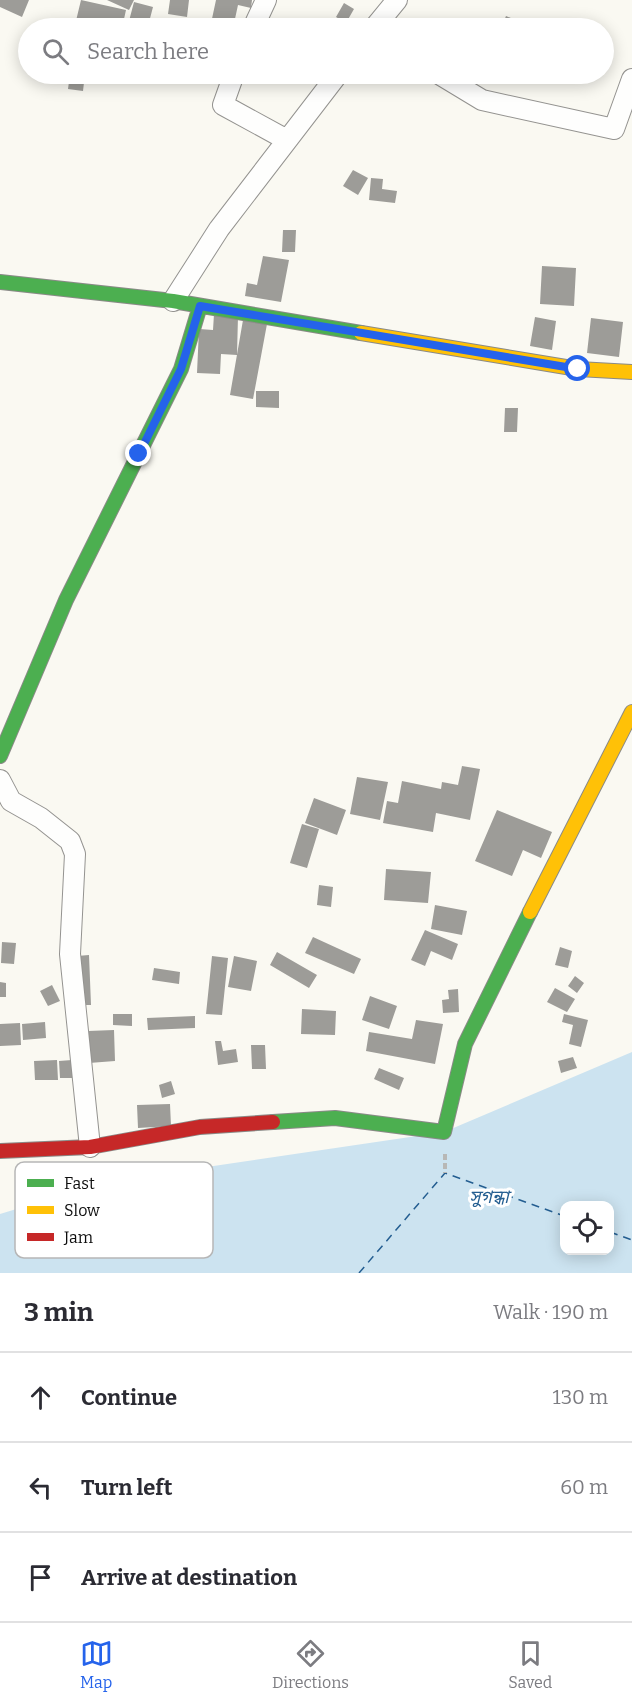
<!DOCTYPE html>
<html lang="en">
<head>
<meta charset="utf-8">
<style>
	body { margin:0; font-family:Bitter,"Noto Sans Bengali",serif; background:#f2f2f3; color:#2b2b33 }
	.controls { position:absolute; right:18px; bottom:18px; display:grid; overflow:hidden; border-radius:12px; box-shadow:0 3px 15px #0003 }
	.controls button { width:54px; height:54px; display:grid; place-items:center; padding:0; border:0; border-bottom:2px solid #e1e1e2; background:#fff; color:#2b2b33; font:30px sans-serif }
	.stop { position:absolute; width:18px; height:18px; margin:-14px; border:4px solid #2563eb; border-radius:50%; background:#fff }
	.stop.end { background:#2563eb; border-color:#fff; box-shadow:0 2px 6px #0008 }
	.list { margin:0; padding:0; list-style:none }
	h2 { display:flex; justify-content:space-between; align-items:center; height:78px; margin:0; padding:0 24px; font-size:26px }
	h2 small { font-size:20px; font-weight:400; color:#7c7c81 }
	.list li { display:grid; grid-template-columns:39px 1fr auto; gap:18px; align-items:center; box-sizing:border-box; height:90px; padding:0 24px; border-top:2px solid #e1e1e2 }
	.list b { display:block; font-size:22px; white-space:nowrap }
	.list em { font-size:20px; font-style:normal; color:#7c7c81 }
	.icon { flex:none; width:33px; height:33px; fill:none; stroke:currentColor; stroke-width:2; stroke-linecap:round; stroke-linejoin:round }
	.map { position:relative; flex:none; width:632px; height:1273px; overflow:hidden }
	.search { position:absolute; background:#fff; box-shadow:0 3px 15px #0003; left:18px; right:18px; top:18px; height:66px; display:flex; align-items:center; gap:15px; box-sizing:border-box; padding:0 21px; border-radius:33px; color:#7c7c81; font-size:22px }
	.sheet { height:348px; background:#fff }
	nav { display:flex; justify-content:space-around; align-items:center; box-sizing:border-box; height:84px; border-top:2px solid #e1e1e2; background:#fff; font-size:16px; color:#7c7c81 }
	nav a { display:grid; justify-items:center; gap:3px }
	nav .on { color:#2563eb }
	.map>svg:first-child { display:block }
	.water { fill:#cce3f0; fill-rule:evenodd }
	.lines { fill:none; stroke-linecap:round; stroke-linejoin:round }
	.ferry { stroke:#245e91; stroke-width:1.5; stroke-dasharray:8 6; stroke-linecap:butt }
	.building { fill:#9d9c98 }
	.street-casing { stroke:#949390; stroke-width:22 }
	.fast-casing { stroke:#8a8a87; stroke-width:16 }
	.slow-casing { stroke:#8a8a87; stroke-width:16 }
	.jam-casing { stroke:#8a8a87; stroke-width:16 }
	.path { stroke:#b8b8b6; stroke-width:4; stroke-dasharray:6 3; stroke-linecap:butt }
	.street { stroke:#fefefd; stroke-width:20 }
	.fast { stroke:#4caf50; stroke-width:14 }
	.slow { stroke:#ffc107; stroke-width:14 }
	.jam { stroke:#c62828; stroke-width:14 }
	.route { stroke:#2563eb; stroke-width:8 }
	.labels { text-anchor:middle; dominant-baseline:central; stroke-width:6; stroke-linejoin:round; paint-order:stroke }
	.water-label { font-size:18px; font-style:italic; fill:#245e91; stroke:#fff }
	.key { fill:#fff; stroke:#b6b6b6; stroke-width:1.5 }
	.key-label { font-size:16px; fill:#0d0d0d }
</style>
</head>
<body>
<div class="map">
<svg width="632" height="1273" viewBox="0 0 632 1273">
	<rect width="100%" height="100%" fill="#faf9f2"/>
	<path class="water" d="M632,1052V1273H0V1214L105,1182L444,1132ZM564,1206H610V1250H564Z"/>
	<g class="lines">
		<path class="ferry" d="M610,1232L632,1240
			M359,1273L445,1173L564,1216"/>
	</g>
	<path class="building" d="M0,0H29L22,17L0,7Z
		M81,0L126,10L122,28H91L75,25Z
		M107,0H134L129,10Z
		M170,0H189L187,17L168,14Z
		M216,0H252L251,8L238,5L233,28H210Z
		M134,2L153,7L148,26L129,21Z
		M344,3L354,9L346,23L336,17Z
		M506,16L520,22L517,28H501Z
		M166,19L180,24L178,28H163Z
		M128,22L145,28H126Z
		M70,74H85L83,91L68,89Z
		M353,170L368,178L358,195L343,186Z
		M371,178L383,179L382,189L397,191L395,203L369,200Z
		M283,230H296L295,252H282Z
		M263,256L289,260L281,302L245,296L247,283L257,285Z
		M542,266L576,268L574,306L540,304Z
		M214,314L238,316L237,355L221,354L220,374L197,373L199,329L213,330Z
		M535,317L556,321L552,350L530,346Z
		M591,318L623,322L619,357L587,353Z
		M243,320L267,324L253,399L230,395Z
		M256,391H279V408L256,407Z
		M505,408H518L517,432H504Z
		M462,766L480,769L470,820L436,813L433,832L383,823L387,801L398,803L402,781L441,789L442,782L458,785Z
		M357,777L388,782L380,820L350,814Z
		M314,798L346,810L337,835L305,823Z
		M497,810L552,832L541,858L523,850L512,876L475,861Z
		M302,824L319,829L307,868L290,863Z
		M386,869L431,872L428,903L384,900Z
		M319,885L333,887L331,907L317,905Z
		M435,905L467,911L462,935L431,929Z
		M425,930L458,944L452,960L431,951L425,966L411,960Z
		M313,937L361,959L354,974L305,953Z
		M2,942L16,943L14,964L1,963Z
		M560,947L572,951L568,968L555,965Z
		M277,952L317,975L309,988L270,965Z
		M89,955L91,1005H78L77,956Z
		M212,956L228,958L222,1015L206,1014Z
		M234,956L257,961L251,991L228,987Z
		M154,968L180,972L179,984L152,980Z
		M575,976L584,983L577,993L568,986Z
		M0,982L6,983V997H0Z
		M52,985L60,1001L48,1006L40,991Z
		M555,988L575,999L567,1012L547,1002Z
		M458,989L459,1012L443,1013L442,1000L449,999L448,990Z
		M370,996L397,1006L389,1029L362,1020Z
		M302,1009L336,1011L335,1035L301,1034Z
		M113,1014H132V1026L113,1025Z
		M564,1014L588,1020L581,1047L569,1044L573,1025L562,1022Z
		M195,1016V1028L148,1030L147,1018Z
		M416,1020L443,1024L435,1064L366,1051L369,1032L412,1039Z
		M45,1022L46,1038L23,1040L22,1024Z
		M20,1023L21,1045L0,1046V1024Z
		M114,1030L115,1061L89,1063L88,1031Z
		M215,1041H221L223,1051L236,1049L238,1062L218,1065Z
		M251,1045H265L266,1069H252Z
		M573,1057L577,1068L561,1073L558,1061Z
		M57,1060L58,1080H35L34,1061Z
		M72,1060V1078H60L59,1061Z
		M379,1068L404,1078L399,1090L374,1079Z
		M171,1081L175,1094L162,1098L159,1085Z
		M170,1104L171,1126L138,1128L137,1105Z"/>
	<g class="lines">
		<g class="street-casing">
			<path id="street" d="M253,28L266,0
				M374,28L397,0
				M234,74L223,105L287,140
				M439,74L482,100L614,129L632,79
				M173,301L219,229L338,74
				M0,780L11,801L41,818L70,841L75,854L70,954L90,1147"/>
		</g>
		<g class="fast-casing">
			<path id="fast" d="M0,282L173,301L361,333
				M0,756L66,600L181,369L200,306
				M273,1122L335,1118L444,1132L465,1044L530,912"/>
		</g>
		<g class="slow-casing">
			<path id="slow" d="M361,333L578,369L632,372
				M530,912L632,712"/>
		</g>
		<g class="jam-casing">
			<path id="jam" d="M0,1151L90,1147L200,1127L273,1122"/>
		</g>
		<path class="path" d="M445,1154V1173"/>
		<use href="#street" class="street"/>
		<use href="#fast" class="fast"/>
		<use href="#slow" class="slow"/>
		<use href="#jam" class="jam"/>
	</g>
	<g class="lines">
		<path class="route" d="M139,454L181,369L200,306L578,369"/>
	</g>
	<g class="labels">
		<g class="water-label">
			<text x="489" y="1197">সুগন্ধা</text>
		</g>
	</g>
	<rect x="15" y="1162" width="198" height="96" rx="9" class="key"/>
	<rect x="27" y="1179" width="27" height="8" fill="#4caf50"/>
	<rect x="27" y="1206" width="27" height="8" fill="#ffc107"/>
	<rect x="27" y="1233" width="27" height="8" fill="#c62828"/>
	<g class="key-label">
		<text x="64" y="1189">Fast</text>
		<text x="64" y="1216">Slow</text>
		<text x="64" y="1243">Jam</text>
	</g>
</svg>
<div class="controls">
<button><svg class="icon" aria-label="locate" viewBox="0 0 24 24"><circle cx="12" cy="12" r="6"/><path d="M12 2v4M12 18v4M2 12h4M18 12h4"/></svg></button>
</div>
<div class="stop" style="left:578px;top:369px"></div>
<div class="stop end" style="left:139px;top:454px"></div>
<div class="search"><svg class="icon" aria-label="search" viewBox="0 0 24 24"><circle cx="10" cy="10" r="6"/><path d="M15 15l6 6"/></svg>Search here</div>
</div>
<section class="sheet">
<h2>3 min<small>Walk · 190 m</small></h2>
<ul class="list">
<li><svg class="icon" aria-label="ahead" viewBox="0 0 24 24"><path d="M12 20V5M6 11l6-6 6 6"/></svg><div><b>Continue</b></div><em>130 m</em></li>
<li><svg class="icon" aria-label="left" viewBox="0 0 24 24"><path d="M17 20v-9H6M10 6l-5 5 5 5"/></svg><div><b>Turn left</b></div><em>60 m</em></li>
<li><svg class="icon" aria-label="arrive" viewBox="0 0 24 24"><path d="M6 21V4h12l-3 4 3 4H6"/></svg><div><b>Arrive at destination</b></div></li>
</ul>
</section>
<nav>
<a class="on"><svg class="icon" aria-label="map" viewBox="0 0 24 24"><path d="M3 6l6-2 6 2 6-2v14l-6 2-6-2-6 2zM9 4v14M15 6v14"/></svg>Map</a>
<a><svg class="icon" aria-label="directions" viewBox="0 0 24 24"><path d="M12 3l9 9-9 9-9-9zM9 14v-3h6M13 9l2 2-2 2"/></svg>Directions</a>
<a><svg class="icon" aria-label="saved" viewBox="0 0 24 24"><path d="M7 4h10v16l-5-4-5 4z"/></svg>Saved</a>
</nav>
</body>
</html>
